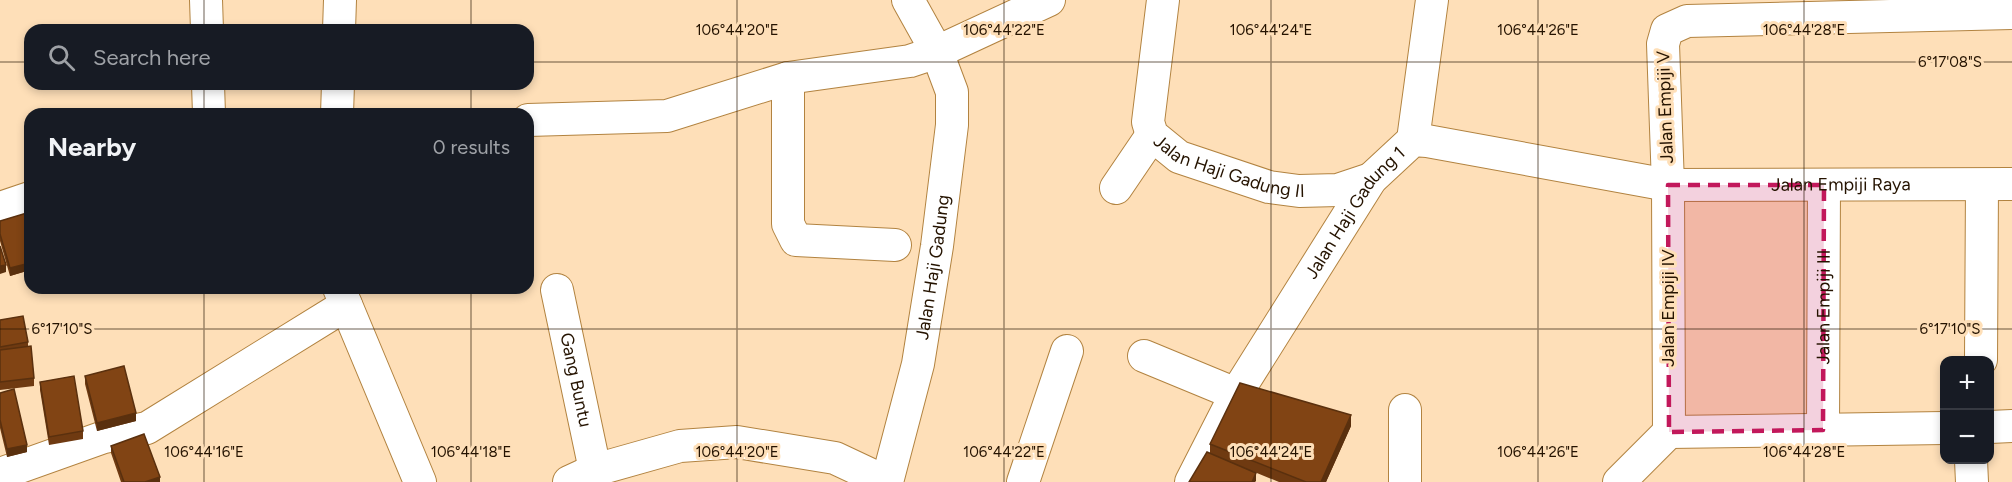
<!DOCTYPE html>
<html lang="en">
<head>
<meta charset="utf-8">
<style>
	body { margin:0; font-family:Figtree,sans-serif; background:#20242c; color:#f1f3f6 }
	.controls { position:absolute; right:18px; bottom:18px; display:grid; overflow:hidden; border-radius:12px; box-shadow:0 3px 9px #0003 }
	.controls button { width:54px; height:54px; display:grid; place-items:center; padding:0; border:0; border-bottom:2px solid #363941; background:#171b24; color:#f1f3f6; font:30px sans-serif }
	.list { margin:0; padding:0; list-style:none }
	h2 { display:flex; justify-content:space-between; align-items:center; height:78px; margin:0; padding:0 24px; font-size:26px }
	h2 small { font-size:20px; font-weight:400; color:#9ea1a6 }
	.icon { flex:none; width:33px; height:33px; fill:none; stroke:currentColor; stroke-width:2; stroke-linecap:round; stroke-linejoin:round }
	.map { position:relative; flex:none; width:2012px; height:482px; overflow:hidden }
	.search { position:absolute; background:#171b24; box-shadow:0 3px 9px #0003; left:24px; top:24px; width:510px; height:66px; display:flex; align-items:center; gap:15px; box-sizing:border-box; padding:0 21px; border-radius:18px; color:#9ea1a6; font-size:22px }
	.panel { position:absolute; background:#171b24; box-shadow:0 3px 9px #0003; left:24px; top:108px; width:510px; height:186px; border-radius:18px }
	.map>svg:first-child { display:block }
	.lines { fill:none; stroke-linecap:round; stroke-linejoin:round }
	.minor-casing { stroke:#b28340; stroke-width:34 }
	.minor { stroke:#fff; stroke-width:32 }
	.wall { fill:#6f3a11 }
	.shaded-wall { fill:#5a300e }
	.building { fill:#814414; stroke:#5a300e; stroke-width:1.5 }
	.marked { fill:#c2185b; fill-opacity:0.2; stroke:#c2185b; stroke-width:4.5; stroke-dasharray:12 8; stroke-linejoin:round }
	.ticks { fill:none; stroke:#251300; stroke-width:1.5; stroke-opacity:0.45 }
	.labels { text-anchor:middle; dominant-baseline:central; stroke-width:6; stroke-linejoin:round; paint-order:stroke }
	.street-label { font-size:18px; fill:#251300; stroke:#fedfb8 }
	.ticks-label { font-size:15px; text-anchor:middle; fill:#251300; stroke:#fedfb8; stroke-width:6; stroke-linejoin:round; paint-order:stroke }
</style>
</head>
<body>
<div class="map">
<svg width="2012" height="482" viewBox="0 0 2012 482">
	<rect width="100%" height="100%" fill="#fedfb8"/>
	<g class="lines">
		<g class="minor-casing">
			<g id="minor">
				<path d="M206,0L207,30"/>
				<path id="s1" d="M1163,0L1148,122L1152,135L1179,157L1269,187L1299,191L1338,190L1371,179"/>
				<path d="M339,30L340,0"/>
				<path d="M788,78V224L796,240L895,245"/>
				<path d="M208,84L209,114"/>
				<path d="M337,114L338,84"/>
				<path d="M528,120L667,116L788,78L910,61L937,52L1049,0"/>
				<path d="M1413,140L1432,0"/>
				<path d="M1116,188L1152,135"/>
				<path d="M0,208L30,198"/>
				<path d="M339,288L420,482"/>
				<path id="s2" d="M557,290L595,470"/>
				<path d="M1144,356L1236,394"/>
				<path d="M1981,360L1982,185"/>
				<path d="M1990,427L2012,426"/>
				<path id="s3" d="M1823,430L1824,185"/>
				<path d="M1669,432L1668,185L1663,44L1667,30L1687,21L2012,13"/>
				<path d="M1669,432L1944,428"/>
				<path d="M1971,460L1972,482"/>
				<path d="M0,474L104,437L147,428L346,305"/>
				<path d="M569,482L595,470L680,446L737,442L835,458L886,482"/>
				<path id="s4" d="M887,482L918,364L937,246L952,125V92L937,52L908,0"/>
				<path d="M1023,482L1067,351"/>
				<path id="s5" d="M1191,482L1236,394L1371,179L1413,140L1427,141L1668,185L2012,184"/>
				<path d="M1405,482V410"/>
				<path d="M1619,482L1669,432"/>
			</g>
		</g>
		<use href="#minor" class="minor"/>
	</g>
	<path class="wall" d="M30,212V270L10,276L0,241V221Z
		M0,320L28,342V347L34,378V386L0,390Z
		M85,376L136,421L97,431L85,384Z
		M40,382L83,431V439L49,445L40,390Z
		M0,393L27,452L7,457L0,428Z
		M1351,426L1326,482H1279L1252,471L1256,481L1210,453V444Z
		M111,446L160,482H121L111,453Z"/>
	<path class="shaded-wall" d="M30,263V270L10,276V268Z
		M6,265V272L0,274V266Z
		M136,413V421L97,431V423Z
		M1351,415V426L1326,482H1321Z
		M27,445V452L7,457V449Z
		M1256,473V481L1255,482H1252Z
		M160,477V482H145Z"/>
	<path class="building" d="M30,212V263L10,268L0,234V221Z
		M0,246L6,265L0,266Z
		M23,316L28,342L0,347V320Z
		M31,346L34,378L0,382V350Z
		M124,366L136,413L97,423L85,376Z
		M74,376L83,431L49,437L40,382Z
		M1240,383L1351,415L1321,482H1306L1210,444Z
		M14,389L27,445L7,449L0,420V393Z
		M144,434L160,477L145,482H124L111,446Z
		M1207,452L1256,473L1252,482H1189Z"/>
	<path class="marked" d="M1668,185H1824L1823,430L1669,432Z"/>
	<path class="ticks" d="M204,0V30M471,0V30M737,0V482M1004,0V482M1271,0V482M1538,0V482M1804,0V482M0,62H30M528,62H2012M204,84V114M471,84V114M204,288V482M471,288V482M0,329H2012"/>
	<g class="labels">
		<g class="street-label">
			<text transform="translate(1665 107) rotate(-92)">Jalan Empiji V</text>
			<text stroke="none"><textPath href="#s1" startOffset="222">Jalan Haji Gadung II</textPath></text>
			<text stroke="none"><textPath href="#s5" startOffset="842">Jalan Empiji Raya</textPath></text>
			<text stroke="none"><textPath href="#s5" startOffset="316">Jalan Haji Gadung 1</textPath></text>
			<text stroke="none"><textPath href="#s4" startOffset="220">Jalan Haji Gadung</textPath></text>
			<text stroke="none"><textPath href="#s3" startOffset="123">Jalan Empiji III</textPath></text>
			<text transform="translate(1668 308) rotate(-90)">Jalan Empiji IV</text>
			<text stroke="none"><textPath href="#s2" startOffset="92">Gang Buntu</textPath></text>
		</g>
	</g>
	<g class="ticks-label">
		<text x="737" y="35">106°44'20"E</text>
		<text x="1004" y="35">106°44'22"E</text>
		<text x="1271" y="35">106°44'24"E</text>
		<text x="1538" y="35">106°44'26"E</text>
		<text x="1804" y="35">106°44'28"E</text>
		<text x="1950" y="67">6°17'08"S</text>
		<text x="62" y="334">6°17'10"S</text>
		<text x="1950" y="334">6°17'10"S</text>
		<text x="204" y="457">106°44'16"E</text>
		<text x="471" y="457">106°44'18"E</text>
		<text x="737" y="457">106°44'20"E</text>
		<text x="1004" y="457">106°44'22"E</text>
		<text x="1271" y="457">106°44'24"E</text>
		<text x="1538" y="457">106°44'26"E</text>
		<text x="1804" y="457">106°44'28"E</text>
	</g>
</svg>
<div class="controls">
<button>+</button>
<button>−</button>
</div>
<div class="search"><svg class="icon" aria-label="search" viewBox="0 0 24 24"><circle cx="10" cy="10" r="6"/><path d="M15 15l6 6"/></svg>Search here</div>
<section class="panel">
<h2>Nearby<small>0 results</small></h2>
<ul class="list">
</ul>
</section>
</div>
</body>
</html>
